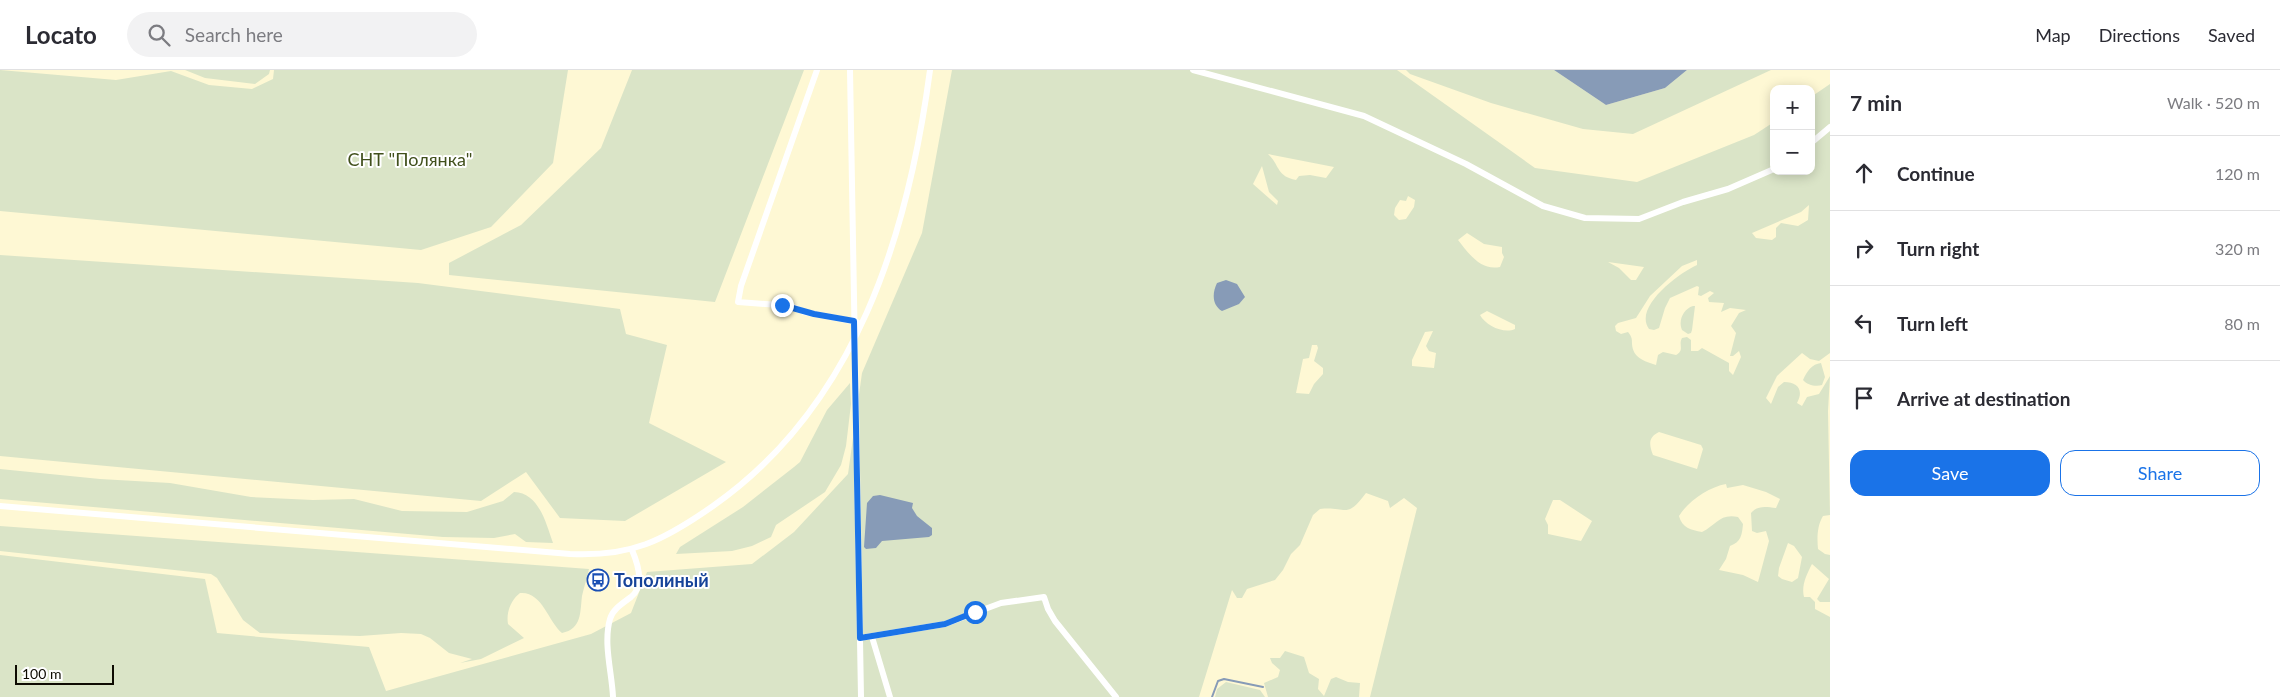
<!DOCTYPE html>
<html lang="en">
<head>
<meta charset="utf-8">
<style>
	body { margin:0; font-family:Lato,sans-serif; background:#f2f2f3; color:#2b2b33 }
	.controls { position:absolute; right:15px; top:15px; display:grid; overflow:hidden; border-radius:10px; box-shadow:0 2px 12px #0003 }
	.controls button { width:45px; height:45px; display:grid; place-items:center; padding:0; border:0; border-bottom:1px solid #e1e1e2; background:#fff; color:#2b2b33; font:25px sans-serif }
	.scale { position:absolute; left:15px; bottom:12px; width:99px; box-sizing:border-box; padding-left:5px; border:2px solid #0e0b02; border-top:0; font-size:14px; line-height:18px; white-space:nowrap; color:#0e0b02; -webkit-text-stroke:4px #fff; paint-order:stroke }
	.stop { position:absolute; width:15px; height:15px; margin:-11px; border:4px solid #1a73e8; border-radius:50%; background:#fff }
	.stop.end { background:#1a73e8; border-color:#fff; box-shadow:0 1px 5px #0008 }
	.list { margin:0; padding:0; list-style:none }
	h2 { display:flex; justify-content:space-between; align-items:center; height:65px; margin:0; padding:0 20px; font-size:21px }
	h2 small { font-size:16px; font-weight:400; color:#7c7c81 }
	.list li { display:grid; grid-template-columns:32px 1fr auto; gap:15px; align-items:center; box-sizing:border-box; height:75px; padding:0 20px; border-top:1px solid #e1e1e2 }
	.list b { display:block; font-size:19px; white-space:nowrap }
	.list em { font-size:16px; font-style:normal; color:#7c7c81 }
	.actions { display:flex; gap:10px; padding:15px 20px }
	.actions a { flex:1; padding:11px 0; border:1px solid #1a73e8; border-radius:15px; text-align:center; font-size:18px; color:#1a73e8 }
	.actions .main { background:#1a73e8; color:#fff }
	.icon { flex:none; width:28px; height:28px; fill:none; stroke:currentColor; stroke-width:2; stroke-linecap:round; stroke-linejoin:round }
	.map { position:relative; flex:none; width:1830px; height:627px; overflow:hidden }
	header { display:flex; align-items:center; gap:30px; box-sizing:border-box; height:70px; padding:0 25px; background:#fff; border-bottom:1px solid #e1e1e2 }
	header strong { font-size:24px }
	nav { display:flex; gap:28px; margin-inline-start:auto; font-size:18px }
	.search { width:350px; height:45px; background:#f2f2f3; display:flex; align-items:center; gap:12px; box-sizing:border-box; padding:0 18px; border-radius:28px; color:#7c7c81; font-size:19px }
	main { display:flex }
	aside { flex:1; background:#fff }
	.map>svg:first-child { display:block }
	.green { fill:#dae4c7; fill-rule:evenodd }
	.water { fill:#879bb7 }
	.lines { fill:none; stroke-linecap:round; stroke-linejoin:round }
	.stream { stroke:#879bb7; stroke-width:2 }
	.minor { stroke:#fff; stroke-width:6 }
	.route { stroke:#1a73e8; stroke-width:6 }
	.labels { text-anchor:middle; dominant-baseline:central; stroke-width:4; stroke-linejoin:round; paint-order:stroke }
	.park-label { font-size:18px; fill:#41501c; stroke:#fff }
	.transit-label { font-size:18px; font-weight:bold; fill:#164399; stroke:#fff; text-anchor:start }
</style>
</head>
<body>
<header>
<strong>Locato</strong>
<div class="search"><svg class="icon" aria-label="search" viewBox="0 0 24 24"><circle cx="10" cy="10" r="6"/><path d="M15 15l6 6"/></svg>Search here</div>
<nav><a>Map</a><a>Directions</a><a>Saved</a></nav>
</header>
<main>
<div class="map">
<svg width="1830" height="627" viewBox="0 0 1830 627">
	<rect width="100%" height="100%" fill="#fef8d4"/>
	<path class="green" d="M0,0L116,10L171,1L209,15L252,19L273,9L274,0H568L553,93L491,157L421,180L0,141Z
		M185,0H270L269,4L255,14L205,8Z
		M632,0H804L715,232L449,205V193L521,155L601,78Z
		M952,0H1397L1535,98L1637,112L1754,65L1774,52V101H1811V27L1830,14V283L1819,291L1810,289L1802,283L1777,306L1766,328L1771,334L1778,317L1784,312C1798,312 1804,320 1797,333L1802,336L1807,327L1819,324L1830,306L1828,341L1830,445L1823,446C1817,456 1817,468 1818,479L1825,484L1830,485V532H1820L1817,529L1829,509L1812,494C1807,504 1801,515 1804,527H1810L1815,532V539L1830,547V627H1370L1417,438L1404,428L1390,438L1388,431L1366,423C1346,450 1347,436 1320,439L1313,445L1300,475L1291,484L1283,500L1275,510L1247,519L1242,528H1237L1232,520L1199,627H0V485L205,509L217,563L369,577L386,621L591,564L631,543L647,502L752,494L794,462L848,404L862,303L922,163ZM1268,84L1334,97L1326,108L1310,105L1299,106L1296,110C1276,106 1280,95 1268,84ZM1262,96L1269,122L1278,131L1277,135L1253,114ZM1408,126L1415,130L1414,137L1406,149L1399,150L1394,145L1395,138L1400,130L1406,131ZM1809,135L1808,150L1798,156L1781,153L1776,158V167L1772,170L1756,168L1752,163L1801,142ZM1467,163L1484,174L1502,177V183L1504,187L1500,197C1481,201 1469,184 1458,170ZM1697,190V195C1679,203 1633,237 1649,259L1654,260L1659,258L1665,238L1670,228L1697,216L1699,217L1698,225L1701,226L1710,221L1714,223L1708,228L1709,232L1724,233L1721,242L1730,238L1746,240L1739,243L1731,256L1736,263L1730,286H1733L1739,281L1741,287L1733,305L1729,301V293L1702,278L1698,281H1691V270L1687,267L1682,268C1678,275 1685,280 1676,285L1663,282L1658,285L1656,295C1644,291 1633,288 1632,274C1632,269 1632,267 1628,262L1621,264L1616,261L1615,256L1618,253L1636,248L1650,226L1682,196ZM1608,192L1644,197L1636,210H1631L1619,198ZM1487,241L1515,255V259C1504,264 1486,256 1480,245ZM1433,261L1426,276L1429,281L1436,283L1434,298L1412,296V290L1425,262ZM1312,275H1317L1318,278L1314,291L1323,298V304L1314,314L1309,324L1296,323L1303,289L1309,288ZM1659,362L1701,375L1703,379L1697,399L1653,385C1649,375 1648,367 1659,362ZM1726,414L1727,418L1743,415L1766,422L1780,429L1776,438C1766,437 1758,435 1751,443L1752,461L1757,463L1766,461L1769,471L1758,512L1743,505L1719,500L1726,489L1730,476C1741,472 1742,465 1743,454L1738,447C1720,443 1716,455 1702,462C1691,460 1682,458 1679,446C1688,431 1709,417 1726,414ZM1553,430H1560L1592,451L1581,471L1548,464V455L1545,449ZM1788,473L1794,476L1802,487L1798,508L1792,512L1782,509L1778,506L1779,498Z
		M1406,0H1554L1606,35L1665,18L1687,0H1771L1633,64L1583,59L1491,33L1410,4Z
		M0,185L418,213L620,239L626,264L667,275L649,353L726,392L625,451L560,448L526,402L481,431L0,386Z
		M1693,236H1695L1692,260L1691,263L1688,264L1682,260C1678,251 1683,239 1693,236Z
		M1821,293L1825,307L1822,315C1816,317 1807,315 1803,310C1807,301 1812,294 1821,293Z
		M850,313L851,334L846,376L841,395L825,422L776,455L771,467L752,476L732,481L676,484L680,477L743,437L794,397L800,392L827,340Z
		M0,399L100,409L170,413L251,427L313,430L354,429L402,441L467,442L503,431L514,422C539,423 546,453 553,473L526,472L515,464L494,468L443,467L0,429Z
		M0,456L589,499C587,508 584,517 582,526C580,542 582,559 562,563C548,551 542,521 520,523C511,530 506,542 508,554L524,568L481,589L460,593L472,589L449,583L430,568L421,564L401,563L360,566L260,563L243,550L217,508L211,504L0,481Z
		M1285,581L1304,587L1309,603L1319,609L1318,619L1324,626L1331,609L1336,607L1348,612L1360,613L1359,627H1268L1264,613L1278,607L1280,600L1272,593L1270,588H1280Z
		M1226,612L1260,620L1265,627H1215L1217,619Z"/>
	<path class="water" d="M1554,0H1687L1665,18L1606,35Z
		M1226,210L1237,214L1245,227L1239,234L1222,241C1212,235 1212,223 1217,213Z
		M880,425L913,433L912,438L917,446L932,458V465L929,467L882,471L876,478L866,479L864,477L867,433L873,426Z"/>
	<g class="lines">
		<path class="stream" d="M1212,627L1218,611L1224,609L1263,617"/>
		<path class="minor" d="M817,0L741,216L738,232L791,236L804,242L857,252
			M850,0L861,627
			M1193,0L1364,46L1466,94L1543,136L1585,148L1639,149L1683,132L1728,119L1774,99
			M1811,73L1830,57
			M0,436L570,484C631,487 663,471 713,436C856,336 908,165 930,0
			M872,567L890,627
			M860,568L945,554L1001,533L1044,527L1048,539L1055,551L1116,627
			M613,627C612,603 603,573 610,549C613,539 623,533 631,527C645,516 638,494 632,480"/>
	</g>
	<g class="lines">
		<path class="route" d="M782,235L814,244L854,251L860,568L945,554L975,542"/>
	</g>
	<defs>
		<g id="bus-ring" transform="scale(1.125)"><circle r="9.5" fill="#fff" stroke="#1a4fb4" stroke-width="1.5"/><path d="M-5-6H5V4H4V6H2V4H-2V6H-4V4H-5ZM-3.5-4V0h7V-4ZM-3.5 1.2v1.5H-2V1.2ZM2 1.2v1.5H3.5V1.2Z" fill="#1a4fb4"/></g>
	</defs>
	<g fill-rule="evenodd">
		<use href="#bus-ring" x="598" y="510"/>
	</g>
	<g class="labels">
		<g class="park-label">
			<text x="410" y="89">СНТ "Полянка"</text>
		</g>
		<g class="transit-label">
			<text x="614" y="510">Тополиный</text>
		</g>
	</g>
</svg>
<div class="controls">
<button>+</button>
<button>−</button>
</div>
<div class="scale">100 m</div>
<div class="stop" style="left:975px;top:542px"></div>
<div class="stop end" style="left:782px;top:235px"></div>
</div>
<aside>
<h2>7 min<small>Walk · 520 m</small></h2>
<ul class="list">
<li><svg class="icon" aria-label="ahead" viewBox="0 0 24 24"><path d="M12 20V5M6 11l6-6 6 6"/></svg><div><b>Continue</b></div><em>120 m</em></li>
<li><svg class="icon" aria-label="right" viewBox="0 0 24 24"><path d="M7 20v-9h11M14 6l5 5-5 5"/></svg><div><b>Turn right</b></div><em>320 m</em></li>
<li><svg class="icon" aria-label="left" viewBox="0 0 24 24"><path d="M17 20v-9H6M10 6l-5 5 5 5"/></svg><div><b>Turn left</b></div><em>80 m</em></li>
<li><svg class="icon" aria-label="arrive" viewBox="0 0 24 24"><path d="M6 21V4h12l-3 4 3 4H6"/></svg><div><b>Arrive at destination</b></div></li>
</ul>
<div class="actions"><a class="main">Save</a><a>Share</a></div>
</aside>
</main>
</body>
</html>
